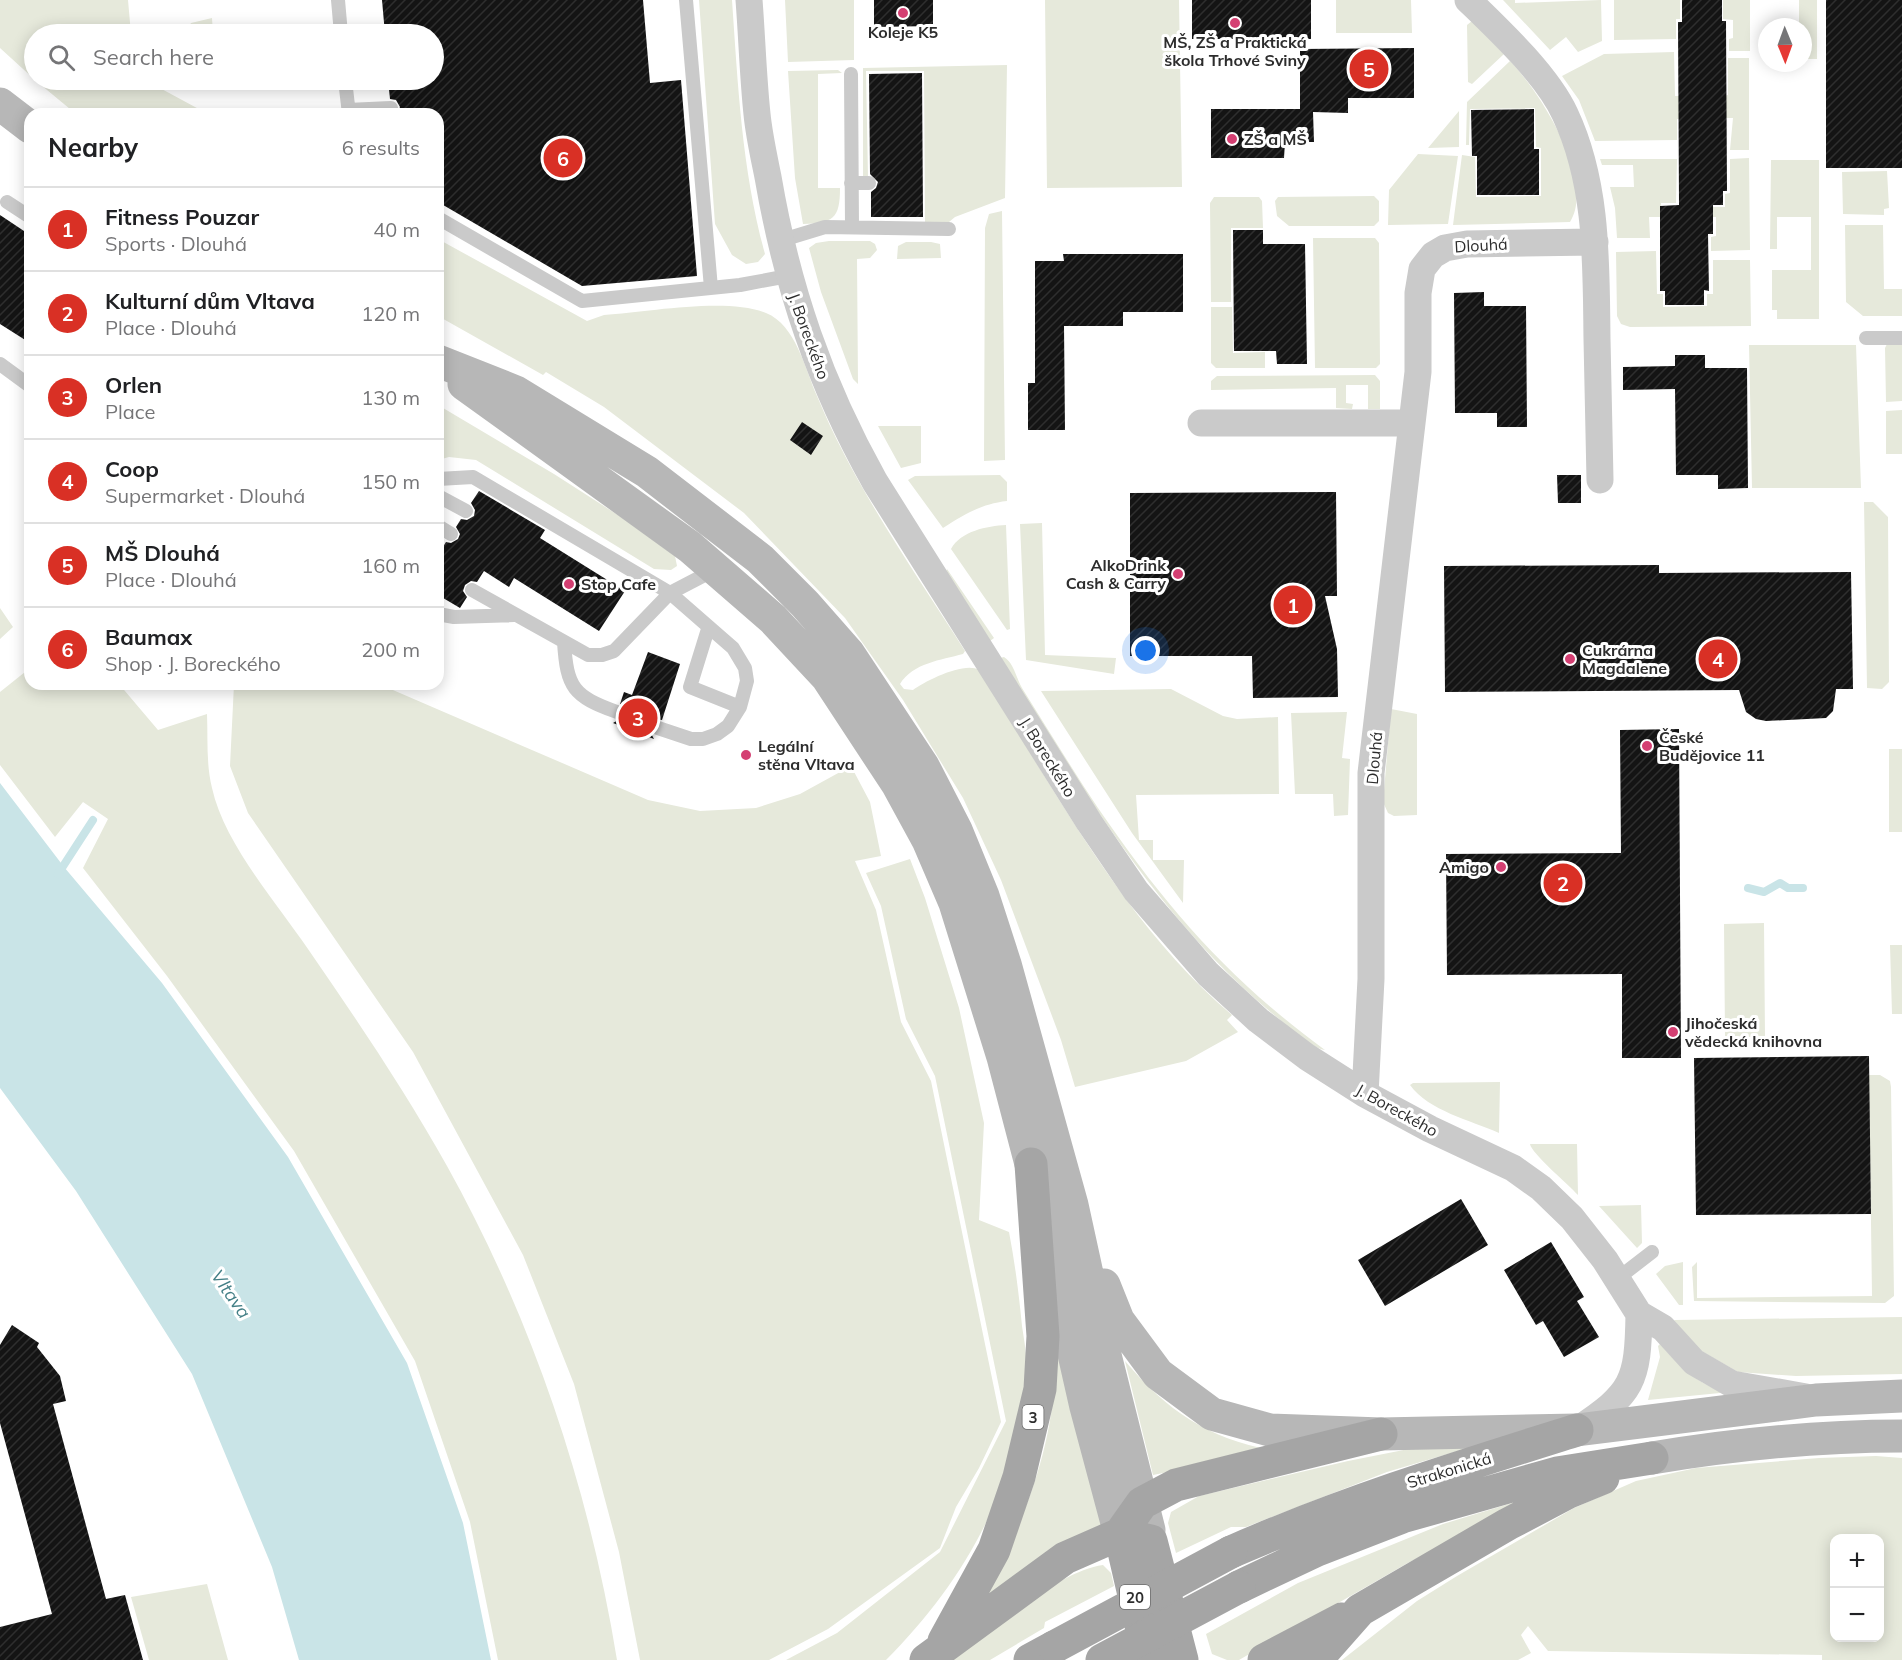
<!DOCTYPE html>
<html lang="en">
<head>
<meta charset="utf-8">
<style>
	body { margin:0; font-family:Mulish,sans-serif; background:#f2f2f2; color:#202124 }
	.controls { position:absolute; right:18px; bottom:18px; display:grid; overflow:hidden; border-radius:12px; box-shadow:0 3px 15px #0003 }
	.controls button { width:54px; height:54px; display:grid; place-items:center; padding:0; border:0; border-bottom:2px solid #e0e0e0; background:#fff; color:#202124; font:30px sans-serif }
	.compass { position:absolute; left:1758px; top:18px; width:54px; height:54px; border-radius:50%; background:#fff; box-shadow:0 3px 15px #0003; rotate:179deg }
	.you { position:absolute; left:1146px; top:651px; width:21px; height:21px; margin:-15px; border:4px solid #fff; border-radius:50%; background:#1a73e8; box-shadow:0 0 0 9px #1a73e833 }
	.badge { display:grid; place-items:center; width:39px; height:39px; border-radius:50%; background:#d93025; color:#fff; font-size:20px; font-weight:700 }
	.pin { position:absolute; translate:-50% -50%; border:3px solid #fff; box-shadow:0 2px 6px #0006 }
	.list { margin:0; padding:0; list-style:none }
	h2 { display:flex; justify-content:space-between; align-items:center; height:78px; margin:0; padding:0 24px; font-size:26px }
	h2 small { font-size:20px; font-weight:400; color:#757577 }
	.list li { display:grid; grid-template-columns:39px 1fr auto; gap:18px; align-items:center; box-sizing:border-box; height:84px; padding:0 24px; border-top:2px solid #e0e0e0 }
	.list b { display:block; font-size:22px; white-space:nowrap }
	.list p { margin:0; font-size:20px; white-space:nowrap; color:#757577 }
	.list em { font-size:20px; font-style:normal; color:#757577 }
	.icon { flex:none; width:33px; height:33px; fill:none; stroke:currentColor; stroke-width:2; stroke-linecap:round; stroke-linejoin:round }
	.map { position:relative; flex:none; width:1902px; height:1660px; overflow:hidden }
	.search { position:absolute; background:#fff; box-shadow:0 3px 15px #0003; left:24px; top:24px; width:420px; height:66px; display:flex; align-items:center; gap:15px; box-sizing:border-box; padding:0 21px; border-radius:33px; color:#757577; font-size:22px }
	.panel { position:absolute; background:#fff; box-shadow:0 3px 15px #0003; left:24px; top:108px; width:420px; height:582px; border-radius:18px }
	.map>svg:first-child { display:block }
	.green { fill:#e6e9db; fill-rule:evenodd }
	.water { fill:#c9e4e7 }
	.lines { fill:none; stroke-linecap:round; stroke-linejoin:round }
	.stream { stroke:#c9e4e7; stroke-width:8 }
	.building { fill:url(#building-hatch) }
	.lane { stroke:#cacaca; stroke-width:14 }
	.street { stroke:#cacaca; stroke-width:27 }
	.secondary { stroke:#b7b7b7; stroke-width:33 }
	.primary { stroke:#a5a5a5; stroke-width:33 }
	.primary-bridge { stroke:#a5a5a5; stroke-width:33 }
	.poi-dot { fill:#d43f72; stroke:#fff; stroke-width:2 }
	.labels { text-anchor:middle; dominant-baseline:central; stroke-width:6; stroke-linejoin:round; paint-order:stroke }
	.shield { fill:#fff; stroke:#6c6c6c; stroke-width:1.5 }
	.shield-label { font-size:15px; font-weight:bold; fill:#2d2d2d }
	.poi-label { font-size:16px; font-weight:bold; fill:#2d2d2d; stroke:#fff; text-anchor:start }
	.street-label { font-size:16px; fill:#2d2d2d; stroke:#fff }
	.water-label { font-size:18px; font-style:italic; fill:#437f86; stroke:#fff }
</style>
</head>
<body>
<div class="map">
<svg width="1902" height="1660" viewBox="0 0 1902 1660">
	<defs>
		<pattern id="building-hatch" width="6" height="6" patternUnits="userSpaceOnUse" patternTransform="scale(1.5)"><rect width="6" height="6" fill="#141414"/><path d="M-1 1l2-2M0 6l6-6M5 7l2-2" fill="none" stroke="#2e2e2e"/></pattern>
	</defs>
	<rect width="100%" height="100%" fill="#fff"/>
	<path class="green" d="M0,0H128L131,34H34V79L0,48Z
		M699,0H732C738,86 742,171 765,254L758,262L746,264L732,255L715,224Z
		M785,0H854V60L788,62Z
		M1045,0H1179L1182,187L1047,188Z
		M1336,0H1411L1412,33H1336Z
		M1503,0H1515V3L1601,0L1602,41L1578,52L1566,37L1550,50Z
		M1614,0H1680V19H1676V39L1614,40Z
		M1723,0H1750V51H1729V39L1733,38V20L1723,19Z
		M1799,0H1817V59H1803V27H1772V25L1799,24Z
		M212,18L213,34H185L191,23Z
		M1472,21L1504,54L1472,84L1468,82L1467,25Z
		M1674,52L1675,96H1681V119H1677V140L1595,141L1579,100L1562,76L1604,54Z
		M1728,58H1749V150H1730L1733,118H1724V96L1728,95Z
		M1510,61C1540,92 1596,180 1570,222L1453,225L1462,155L1475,157L1476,197L1541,196V148L1536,147L1535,108L1470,109L1469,145H1466L1467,102Z
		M1007,65L1005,198L955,217L949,222L925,223L924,71H866L868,178H863V68Z
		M838,70L842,73L818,74V188H840C840,219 833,223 803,224L795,178L788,71Z
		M35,80H145L208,114H76Z
		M1459,111V147L1428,148Z
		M1418,154L1458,156L1448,224L1388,225L1389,190Z
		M1749,158L1750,250L1711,251V237L1716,236V217H1706V207H1725V194L1730,193V159Z
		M1600,159H1677L1676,203H1661L1662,217H1649L1650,238H1617L1615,208L1610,187H1634L1633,165H1602Z
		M1771,160H1819V319H1777V310H1772V270H1811V217H1777V249H1770Z
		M1887,171L1889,208L1884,209V215L1843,214L1842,172Z
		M1374,196L1379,201V221L1374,226H1289L1277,216L1275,201L1278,197Z
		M1214,197H1259L1262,201L1263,228H1231V302H1211L1210,203Z
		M1002,211L1005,460L984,461L985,228L989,214Z
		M1845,225H1883L1884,289H1902V316H1863L1846,302Z
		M1313,238H1375L1379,243L1380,364L1376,368H1315Z
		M438,239L587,321L604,315C648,312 727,297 766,313C796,325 805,369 817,396C854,486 913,569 965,651L963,654C941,660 913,663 900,684L904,689L913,690C925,681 965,661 979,670C1054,788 1125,925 1232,1015L1227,1020L1238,1032L1186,1061L1075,1087L1061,1040L1001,880L963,798L903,700L845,618L744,513L604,407L546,372L543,375L438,316Z
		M829,241H870L875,244L877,250L870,258L857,259L858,384L853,379L821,292L809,248L816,243Z
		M906,242H931L940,244L941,258L897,259L898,246Z
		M1656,251L1657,294H1663V307L1707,306V294H1713V260H1750L1751,326L1630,327L1621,324L1617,316L1616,252Z
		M1211,307H1232L1233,353L1265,352V368H1216L1211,363Z
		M1902,340V401L1886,402L1885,348L1887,344Z
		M1749,345H1856L1861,488H1752Z
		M1375,375L1380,381V409H1368V385H1346V403L1353,404L1352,409L1336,408V388L1211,390V381L1217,376Z
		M438,405L554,474L621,517L675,556L677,566L671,570L654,569L476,460L449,457L438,460Z
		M1902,410V454H1886V411Z
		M878,426H921V463L901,468Z
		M1000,475L1007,482V501C981,504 965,514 943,528L908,480L915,476Z
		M1864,502H1873L1888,517L1889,682L1882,689L1867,688Z
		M1042,523L1045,655L1116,658L1114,674L1026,660L1020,524Z
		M1006,525L1010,629L1007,630L951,549C961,531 987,526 1006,525Z
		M947,569L994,638L990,641L946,572Z
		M0,608L13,627L0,639Z
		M1004,657C1014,663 1016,678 1022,688C1047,728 1072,769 1098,808C1165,906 1228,979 1325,1050C1306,1046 1288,1026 1273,1014C1156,917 1080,784 1000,658Z
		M30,668V684H119L158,730L207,714C208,739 206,764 212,788C224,843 276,902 308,949C357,1020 405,1091 447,1166C532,1319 589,1487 617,1660H498L470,1522L415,1361L294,1151L167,976L83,868L108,819L83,802L55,837L0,765V692Z
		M234,684H379L648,800L700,811L756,808L800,794L851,766L870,802L881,856L855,861L876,910L901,1022L931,1081L1001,1422L979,1468L956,1507L940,1548L828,1629L769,1660H640L619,1552L574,1384L523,1255L413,1052L248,813L230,766Z
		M1171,689L1223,716L1237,719L1278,717L1279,794L1136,795L1139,840H1153V860H1184L1183,903L1132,833L1041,691Z
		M1391,709L1417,714V815L1394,816L1388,813L1383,802Z
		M1347,712L1342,758L1350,759L1348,815L1334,816L1333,794H1295L1291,713Z
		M1889,749H1902V832H1889Z
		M910,859L925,898L959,1008L984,1123L979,1220L1009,1232C1015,1263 1019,1295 1022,1326C1024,1340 1027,1354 1026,1367C1022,1481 965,1581 886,1660H786L837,1633L940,1552L1006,1421L935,1076L906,1019L881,906L866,873Z
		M1764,923L1765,1037H1725L1724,924Z
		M1890,945H1902V1014H1892Z
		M1869,1075H1880L1890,1081L1891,1087L1894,1296L1885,1303L1694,1301L1692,1267L1697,1262V1298L1872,1296Z
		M1500,1082L1499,1133C1470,1120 1429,1111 1410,1085L1413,1083Z
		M1530,1144H1577L1578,1195C1569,1185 1531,1153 1530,1144Z
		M1641,1205L1642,1243L1637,1248L1599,1206Z
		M1683,1262V1305H1679L1656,1274L1665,1266Z
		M1902,1317V1374L1796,1376L1738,1372L1689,1344L1674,1320Z
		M1660,1344C1678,1364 1695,1382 1721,1391L1720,1393L1648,1400L1660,1357L1658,1346Z
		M1060,1349L1105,1527L979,1608C1023,1522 1055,1451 1056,1353Z
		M1125,1361C1168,1412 1209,1439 1276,1451L1153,1475Z
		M1495,1440L1387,1472L1246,1527H1231L1176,1553L1168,1523L1171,1512L1199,1496L1348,1461L1429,1445Z
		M1876,1456L1902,1458V1660H1822V1655L1548,1651L1528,1626L1521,1635L1531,1653L1518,1660H1342L1417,1601L1457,1576L1574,1508L1636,1481L1696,1468L1819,1458ZM1834,1538H1880V1638H1834Z
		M1538,1495L1406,1564L1239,1660H1227L1212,1654L1206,1634L1298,1583L1443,1524Z
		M1103,1565L1111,1573L1114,1586L1045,1622L1044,1628L990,1660H948C988,1632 1058,1571 1103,1565Z
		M207,1584L228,1660H149L131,1597Z"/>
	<path class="water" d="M0,783L64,867L162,983L288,1157L407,1363L463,1523L491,1660H299L272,1567L192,1374L76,1191L0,1088Z"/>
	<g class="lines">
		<path class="stream" d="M58,874L93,820
			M1748,888L1764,892L1780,883L1788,888H1803"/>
	</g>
	<path class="building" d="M382,0H643L650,83L681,80L697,276L582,286L438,202V114H397L400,107L396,100L390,99L388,80H434V34H385Z
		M874,0H933V26L874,27Z
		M1192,0H1311V39H1192Z
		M1682,0H1722V21H1726L1727,191H1723V205H1713V234H1708L1709,291L1704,290V305H1665V291H1660V206L1679,205L1678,22H1682Z
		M1826,0H1902V168H1826Z
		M1414,48V98H1348V113L1313,112L1314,142H1285L1284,158H1211V109H1300V49Z
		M922,73L923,217H871V192L876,188L878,182L870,174L869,74Z
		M1534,109V149H1539V195H1477V156H1472L1471,110Z
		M0,215L30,235V343L0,324Z
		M1233,230H1263V244H1305L1307,364H1277L1276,351H1234Z
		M1063,254H1183V312H1123V326H1064L1065,430H1028V383H1035V261H1064Z
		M1484,292V306H1526L1527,427H1497V413H1455L1454,293Z
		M1675,355H1705V368H1747L1748,488L1718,489V475H1676L1675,389L1623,390V367L1675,366Z
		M802,422L823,436L811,455L790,440Z
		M1557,475H1581V503H1558Z
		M479,491L545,530L540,538L625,591L599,631L514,578L509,587L484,571L477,582L471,581L465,585L463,591L467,597L460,608L438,595V555L446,542L451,543L458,539L460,534L456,527L461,519L467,520L474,516L475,510L471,503Z
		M1336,492L1337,596H1325L1337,649L1338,697L1253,698L1252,656H1130V493Z
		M1659,565V573L1851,572L1853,689H1836L1833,711L1826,718L1766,721L1756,719L1746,712L1739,690L1445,692L1444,566Z
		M648,652L680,664L662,720L656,719L650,725L649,730L654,739L613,723L625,716L626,710L620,704L624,692L632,695Z
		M1679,729L1681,1058H1622V974L1447,975L1446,854L1621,853L1620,730Z
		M1869,1056L1871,1214L1696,1215L1694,1058Z
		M1461,1199L1488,1245L1385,1306L1358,1260Z
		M1551,1242L1584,1297L1577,1301L1599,1337L1564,1357L1543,1321L1536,1325L1504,1270Z
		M12,1325L39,1343L37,1347L60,1376L66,1401L53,1404L106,1599L125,1595L143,1660H0V1627L52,1614L0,1423V1345Z"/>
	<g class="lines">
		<path class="lane" d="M338,0L341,34
			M686,0L711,288
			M851,74L852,227
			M345,80L349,114
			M348,110L391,108
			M851,183H869
			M7,202L30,217
			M438,218L582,301L740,285L788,276
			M779,241L825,227L949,229
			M1866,338H1902
			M0,364L30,386
			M438,479L473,477L670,593L733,648L745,668L747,681L740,707L728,726L717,734L703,739H691L658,728
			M438,496L466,511
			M438,526L451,534
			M472,590L588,655H602L614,651L670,593L716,569
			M438,614L454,617L514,615
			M708,629L690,687L740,707
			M564,642C567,688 573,696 617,712
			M1617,1279L1652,1252"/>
		<path class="street" d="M749,0C752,38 753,76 757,114C759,135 764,157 768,177C787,288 820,384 875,482L1089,822L1136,891L1208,974L1258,1020L1307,1057L1365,1094L1430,1129L1513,1168L1541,1188L1572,1218L1605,1260L1639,1314L1663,1328L1694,1362L1732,1384L1806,1397
			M1468,0C1499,30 1547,75 1565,114C1598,184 1596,263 1597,339C1598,386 1599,433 1600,480
			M1201,423H1412
			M1365,1094L1371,979V773L1418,372V293L1422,269L1433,255L1445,248L1467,244L1595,242
			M1577,1430C1633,1393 1638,1382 1639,1314"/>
		<path class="secondary" d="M0,104L30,127
			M438,361L516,392L647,472L760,559L805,604L849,654L923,766L956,830L983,896L1005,964L1072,1205L1103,1347L1149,1530
			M464,384L690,547L773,619L827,677L898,785L928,840L955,903L1003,1057L1031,1164L1086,1407L1120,1534
			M1104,1285L1118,1320L1158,1374L1212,1414L1270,1430L1381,1434L1577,1430L1816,1400L1902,1396
			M1652,1458C1736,1444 1817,1436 1902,1436"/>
		<path class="primary" d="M1120,1534L1151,1541L1182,1660
			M1120,1534L1149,1660
			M1231,1552C1345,1502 1459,1467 1577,1430
			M1239,1587L1317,1550L1402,1517L1557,1473L1652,1458
			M944,1641L994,1550L1019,1477L1040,1389L1043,1336L1031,1164
			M926,1660L1065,1558L1120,1534L1142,1503L1176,1485L1381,1434
			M1030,1660L1054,1647
			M1264,1660L1342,1619
			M1316,1660L1360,1610L1508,1524L1569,1492L1603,1478"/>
		<path class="primary-bridge" d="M1054,1647L1231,1552
			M1102,1660L1239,1587"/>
	</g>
	<g class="poi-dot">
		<circle cx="903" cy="13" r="6"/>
		<circle cx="1235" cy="23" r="6"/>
		<circle cx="1232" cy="139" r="6"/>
		<circle cx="1178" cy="574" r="6"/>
		<circle cx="569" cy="584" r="6"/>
		<circle cx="1570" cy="659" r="6"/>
		<circle cx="1647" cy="746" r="6"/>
		<circle cx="746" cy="755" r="6"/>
		<circle cx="1501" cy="867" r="6"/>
		<circle cx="1673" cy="1032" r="6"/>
	</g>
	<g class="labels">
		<g class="shield">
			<rect x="1022.5" y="1405" width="21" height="24" rx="4.5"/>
			<rect x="1120" y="1585" width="30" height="24" rx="4.5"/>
		</g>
		<g class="shield-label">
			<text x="1033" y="1417">3</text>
			<text x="1135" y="1597">20</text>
		</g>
		<g class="poi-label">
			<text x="903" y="32" text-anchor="middle">Koleje K5</text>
			<text x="1235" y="42" text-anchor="middle">MŠ, ZŠ a Praktická<tspan x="1235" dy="18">škola Trhové Sviny</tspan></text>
			<text x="1244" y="139">ZŠ a MŠ</text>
			<text x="1166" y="565" text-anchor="end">AlkoDrink<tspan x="1166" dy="18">Cash &amp; Carry</tspan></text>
			<text x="581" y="584">Stop Cafe</text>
			<text x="1582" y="650">Cukrárna<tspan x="1582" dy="18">Magdalene</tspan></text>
			<text x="1659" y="737">České<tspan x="1659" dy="18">Budějovice 11</tspan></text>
			<text x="758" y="746">Legální<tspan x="758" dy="18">stěna Vltava</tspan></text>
			<text x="1489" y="867" text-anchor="end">Amigo</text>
			<text x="1685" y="1023">Jihočeská<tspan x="1685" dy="18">vědecká knihovna</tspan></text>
		</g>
		<g class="street-label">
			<text transform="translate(1481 245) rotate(-3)">Dlouhá</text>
			<text transform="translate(809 336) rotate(70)">J. Boreckého</text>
			<text transform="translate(1048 757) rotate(58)">J. Boreckého</text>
			<text transform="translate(1374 758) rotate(-85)">Dlouhá</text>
			<text transform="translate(1397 1110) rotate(29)">J. Boreckého</text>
			<text transform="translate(1449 1470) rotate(-17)">Strakonická</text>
		</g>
		<g class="water-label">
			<text transform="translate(231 1294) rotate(55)">Vltava</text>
		</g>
	</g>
</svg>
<div class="controls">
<button>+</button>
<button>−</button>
</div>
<svg class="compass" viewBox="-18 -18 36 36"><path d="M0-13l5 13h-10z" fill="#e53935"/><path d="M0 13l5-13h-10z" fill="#757577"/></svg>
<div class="you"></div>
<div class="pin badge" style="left:1293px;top:605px">1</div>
<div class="pin badge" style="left:1563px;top:883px">2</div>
<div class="pin badge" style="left:638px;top:718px">3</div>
<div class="pin badge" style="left:1718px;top:659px">4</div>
<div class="pin badge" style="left:1369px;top:69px">5</div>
<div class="pin badge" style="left:563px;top:158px">6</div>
<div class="search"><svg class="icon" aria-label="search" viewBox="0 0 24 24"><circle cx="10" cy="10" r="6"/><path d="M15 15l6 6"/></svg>Search here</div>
<section class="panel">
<h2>Nearby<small>6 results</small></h2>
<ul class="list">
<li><span class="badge">1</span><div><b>Fitness Pouzar</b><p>Sports · Dlouhá</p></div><em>40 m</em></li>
<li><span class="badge">2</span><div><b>Kulturní dům Vltava</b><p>Place · Dlouhá</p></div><em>120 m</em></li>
<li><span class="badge">3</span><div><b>Orlen</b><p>Place</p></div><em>130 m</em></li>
<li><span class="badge">4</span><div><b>Coop</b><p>Supermarket · Dlouhá</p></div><em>150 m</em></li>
<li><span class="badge">5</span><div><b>MŠ Dlouhá</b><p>Place · Dlouhá</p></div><em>160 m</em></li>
<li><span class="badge">6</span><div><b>Baumax</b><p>Shop · J. Boreckého</p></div><em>200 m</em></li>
</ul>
</section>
</div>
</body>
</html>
